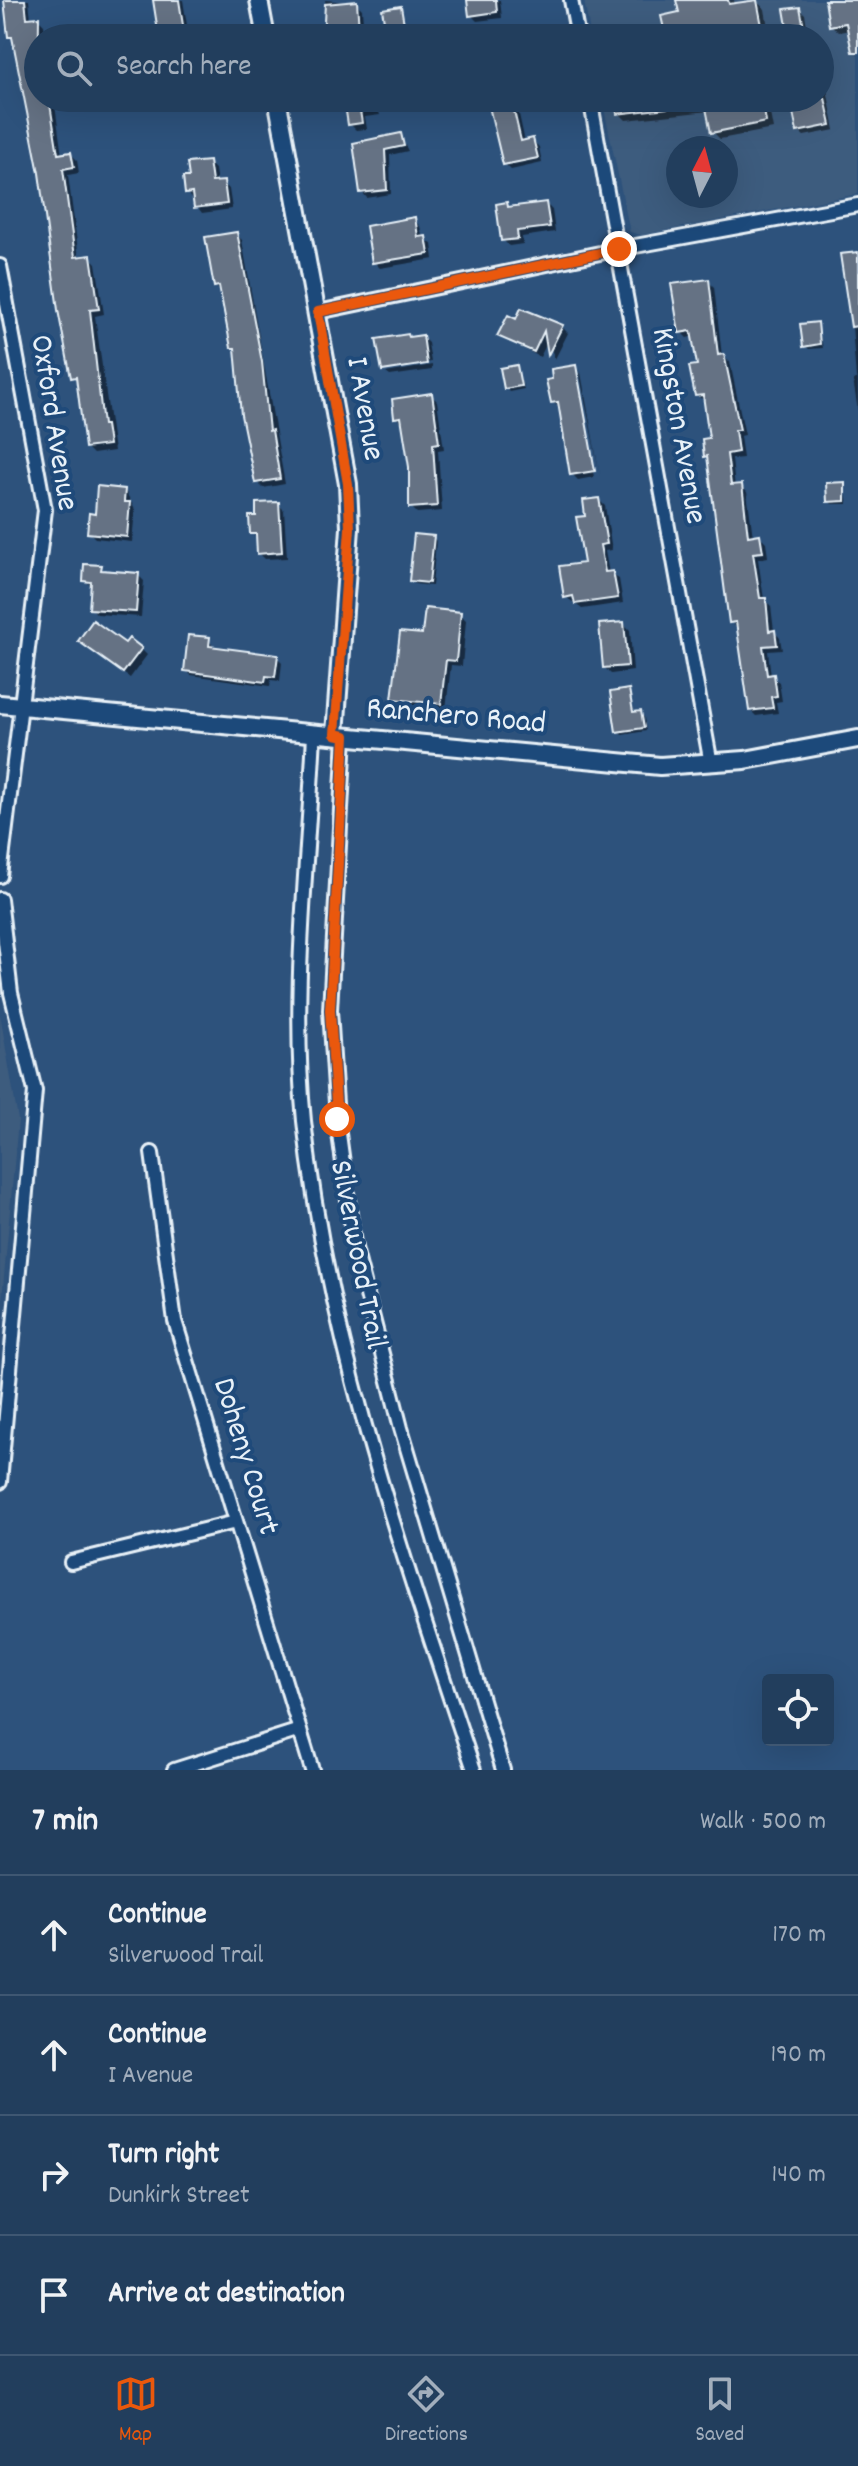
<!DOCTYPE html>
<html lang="en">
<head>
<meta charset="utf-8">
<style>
	body { margin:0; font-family:Dekko,sans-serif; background:#2a4563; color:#f1f3f6 }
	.controls { position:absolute; right:24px; bottom:24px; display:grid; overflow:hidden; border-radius:8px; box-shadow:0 8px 32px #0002 }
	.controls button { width:72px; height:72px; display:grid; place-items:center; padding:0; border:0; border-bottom:2px solid #3f5772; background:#223e5d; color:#f1f3f6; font:40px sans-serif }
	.compass { position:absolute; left:666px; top:136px; width:72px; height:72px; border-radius:50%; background:#223e5d; box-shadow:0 8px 32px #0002; rotate:6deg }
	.stop { position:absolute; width:24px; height:24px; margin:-18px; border:6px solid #ea580c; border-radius:50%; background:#fff }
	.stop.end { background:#ea580c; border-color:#fff; box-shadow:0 2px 8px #0008 }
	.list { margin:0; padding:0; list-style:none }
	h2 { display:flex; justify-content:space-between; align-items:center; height:104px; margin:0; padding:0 32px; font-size:34px }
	h2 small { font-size:26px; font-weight:400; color:#a2aebc }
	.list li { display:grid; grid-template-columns:52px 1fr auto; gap:24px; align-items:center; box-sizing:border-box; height:120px; padding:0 32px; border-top:2px solid #3f5772 }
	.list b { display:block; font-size:30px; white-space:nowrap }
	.list p { margin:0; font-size:26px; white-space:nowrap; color:#a2aebc }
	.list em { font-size:26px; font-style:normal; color:#a2aebc }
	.icon { flex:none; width:44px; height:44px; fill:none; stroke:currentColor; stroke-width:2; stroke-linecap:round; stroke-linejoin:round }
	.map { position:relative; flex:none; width:858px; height:1770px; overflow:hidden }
	.search { position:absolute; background:#223e5d; box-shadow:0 8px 32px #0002; left:24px; right:24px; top:24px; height:88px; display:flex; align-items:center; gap:20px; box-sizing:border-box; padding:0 28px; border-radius:44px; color:#a2aebc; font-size:30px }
	.sheet { height:584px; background:#223e5d }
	nav { display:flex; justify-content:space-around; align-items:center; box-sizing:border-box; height:112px; border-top:2px solid #3f5772; background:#223e5d; font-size:22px; color:#a2aebc }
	nav a { display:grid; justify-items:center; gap:4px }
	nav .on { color:#ea580c }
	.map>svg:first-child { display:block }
	.built { fill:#3e5c7e; fill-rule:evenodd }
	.shadow { fill:#0007 }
	.building { fill:#657284; stroke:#e8f1f8; stroke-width:2 }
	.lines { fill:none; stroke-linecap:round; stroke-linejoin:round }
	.street-casing { stroke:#e8f1f8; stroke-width:18 }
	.secondary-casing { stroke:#e8f1f8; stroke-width:22 }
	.street { stroke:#1f4a7a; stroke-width:12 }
	.secondary { stroke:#1f4a7a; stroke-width:16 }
	.route { stroke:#ea580c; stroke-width:10 }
	.labels { text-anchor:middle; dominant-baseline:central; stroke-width:8; stroke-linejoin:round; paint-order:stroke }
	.street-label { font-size:32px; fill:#e8f1f8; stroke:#1f4a7a }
</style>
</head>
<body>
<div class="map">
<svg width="858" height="1770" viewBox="0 0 858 1770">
	<rect width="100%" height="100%" fill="#2d527c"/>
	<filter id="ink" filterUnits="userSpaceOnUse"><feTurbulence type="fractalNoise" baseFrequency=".0125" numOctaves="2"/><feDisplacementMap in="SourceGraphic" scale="16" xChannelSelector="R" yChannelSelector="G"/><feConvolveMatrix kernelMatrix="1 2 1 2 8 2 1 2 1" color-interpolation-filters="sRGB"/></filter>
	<g filter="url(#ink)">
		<path class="built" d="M584,0H858V194L641,235L630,232L602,98H820V38H591ZM678,148H726V196H678Z
			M0,1014L18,1120L2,1299H0Z"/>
		<path class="shadow" d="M6,0H29L31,19H38L44,25L46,38H38V98H54L62,156L71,154L77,160L79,173L68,175L79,258L90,257L96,263L104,314L95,316L114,451L93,454L87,448L41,173L15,42L10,36Z
			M155,0H183L189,38H160Z
			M325,0L356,3L362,9L364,36L325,38L329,24Z
			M473,0H500L502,18L477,21L471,15Z
			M678,0H734L735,5L756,1L765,9L769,34L749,38H668L681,14Z
			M827,0H858V55L850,30L839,32L831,25Z
			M401,8L407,33L391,36L387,32Z
			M800,9L805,14L809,38H791Z
			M820,74L825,79L835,130L804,136L798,131L792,98H820Z
			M346,98H374L380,115L365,117L367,129L356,130L350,124Z
			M487,98H527V104L517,105L525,142L533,141L539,147L542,163L511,170L505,164Z
			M617,98H767L773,129L720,139L713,132L709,111L626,120L619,113Z
			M400,135L408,151L390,155L391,194L367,198L362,192L356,144Z
			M209,163L215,169L217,184L223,183L229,189L232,209L202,213L187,193Z
			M507,204L511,209L546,204L552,210L555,232L522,237L523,244L509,246L503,240Z
			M414,220L420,226L423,239L432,244L434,259L380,268L374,262Z
			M236,234L242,240L285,484L263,488L257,482L237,352L233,348L222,293L215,286Z
			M858,254V411L853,380L856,379L851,313Z
			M708,281L714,287L722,356L730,362L745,435L740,436L743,458L732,459L735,487L741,486L747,492L753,537L760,536L766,542L768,557L758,559L764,599L771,606L774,631L780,638L782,650L768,651L771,676L779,682L782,701L776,702L778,713L756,716L750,710L737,628L731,622L710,460L706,456L711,440L706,401L697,396L699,366L694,336L687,338L681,332Z
			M517,322L562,327L568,333L555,359L548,341L540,357L499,336Z
			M817,324L823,348L809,349L805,346Z
			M422,337L428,343L431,362L384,370Z
			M432,365V370L390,376L386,373Z
			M516,367L524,389L509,392L506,388Z
			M575,367L581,373L600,476L579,371H575L594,477L578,480L572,474L561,408L552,402Z
			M431,395L437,401L444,449L438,450L442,511L417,513L411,507V466L402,423L396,417Z
			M844,484L848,504H832L829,501Z
			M125,490L135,510L132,542L95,538L89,532L96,516Z
			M599,500L605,506L612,550L605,551L609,573L619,579L623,603L582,609L566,597L586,564L587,517Z
			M278,504L284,510L287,558L265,559L259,553L258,540L252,533L258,518Z
			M433,537L436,541L432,586L415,584L411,581Z
			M101,567L105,572L138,575L144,581L141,617L97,614L91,608V586L85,580Z
			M460,614L466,620L462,666L451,665L446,709L401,704L395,698L424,636Z
			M624,624L630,630L633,671L611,674L605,668Z
			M209,639L214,649L277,657L282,662L280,681L271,680L270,686L191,675L186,670Z
			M86,647L141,649L147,655L130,678Z
			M629,691L635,714L644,717L646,731L622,735L618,731Z"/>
		<path class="building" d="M4,0H25L27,18L39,17L38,98H49L58,154L71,152L74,167L63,169L75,257L91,255L99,309L90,310L103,425H106L109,445L85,448L76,377L71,378L58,310L39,173L12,37H8Z
			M153,0H179L185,38H159Z
			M467,0H496L497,12L469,16Z
			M676,0H728L729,4L757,0L762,26L735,32L736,38H666L661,16L679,12Z
			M825,0H858V52H852L846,23L829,26Z
			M357,1L359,30L354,31L355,38H323L325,4Z
			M401,6L405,30L386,33L382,9Z
			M800,7L806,38H789L784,9Z
			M344,98H373L375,109L360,111L362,123L348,125Z
			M487,98H511L521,141L533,138L538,158L503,165Z
			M615,98H684V106L617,114Z
			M704,98H762L766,122L711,133Z
			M790,98H825L831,125L797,132Z
			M401,133L404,146L385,150L387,190L360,193L353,143Z
			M209,161L212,182L224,181L227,204L194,208L192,193L185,194L183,177H189L187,163Z
			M507,202L508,207L546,202L550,227L517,231L518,239L501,241L496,204Z
			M415,217L418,237L426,236L429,254L372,263L366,226Z
			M237,232L262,362L269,431L272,430L280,479L255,483L241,415L235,348H231L219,286L214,287L205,237Z
			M858,252V326L851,327L840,254Z
			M709,279L718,355L724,354L740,430H735L738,452L727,454L731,485L742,484L748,536L760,534L763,552L753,553L760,598H766L769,631L775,630L777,645L763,646L767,675L774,674L777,696L771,697L773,708L749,711L736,622L729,623L707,456L704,457L702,439L709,438L703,395L695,396L689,366L697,365L691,331L679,333L671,284Z
			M521,308L563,325L548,355L544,331L534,352L497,336L508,315L516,319Z
			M818,322L820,344L803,347L800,324Z
			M408,334L409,337L423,335L427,364L382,371L376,339Z
			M517,365L521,386L504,389L500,368Z
			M576,365L595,471L570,475L558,402L551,403L546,380L552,379L551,369Z
			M432,393L439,443L433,444L437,506L409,508V467L401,417L394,418L392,399Z
			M845,482V501L827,502L826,483Z
			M97,486L125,489L124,502H130L127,537L87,533L89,513L95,514Z
			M599,498L607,544L600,545L605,572L613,571L618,598L575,604L573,596L564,598L559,566L584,563L576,517L585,516L583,500Z
			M279,502L282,552L257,554L256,534H250L249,516H256V503Z
			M414,534L434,536L429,583L409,581Z
			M84,564L102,565L101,570L139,573L136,612L89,609L91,582L83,581Z
			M425,608L461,612L456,661L446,660L441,704L392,699L400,632L422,634Z
			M93,620L125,643L129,638L142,648L123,673L78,641Z
			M624,622L628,666L603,668L599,624Z
			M188,635L210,637L209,646L278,655L275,677L266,676L265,682L184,671Z
			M629,689L633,712L641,711L644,728L616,732L610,692Z"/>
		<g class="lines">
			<g class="street-casing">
				<path id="street" d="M571,0L578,38
					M590,98L711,764
					M0,266L45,510L0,876
					M318,312L619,249L858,205
					M314,734C308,862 291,993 304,1121C328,1343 404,1559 474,1770
					M345,736L330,1010L337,1119L354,1244L401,1428L503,1770
					M0,899L11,993L35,1091L0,1482
					M152,1153L175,1321L312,1770
					M71,1562L236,1522
					M174,1770L300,1730"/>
			</g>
			<g class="secondary-casing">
				<path id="secondary" d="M259,0L266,38
					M277,98L348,484L350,528L335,734
					M0,704L660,766L745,760L858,739"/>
			</g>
			<use href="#street" class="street"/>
			<use href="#secondary" class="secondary"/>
		</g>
	</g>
	<g class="lines" filter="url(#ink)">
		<path class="route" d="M337,1119L330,1010L345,736L335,734L350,528L348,484L318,312L619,249"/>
	</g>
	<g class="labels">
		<g class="street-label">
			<text transform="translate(363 409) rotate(80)">I Avenue</text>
			<text transform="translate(52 423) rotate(81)">Oxford Avenue</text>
			<text transform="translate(677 426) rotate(80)">Kingston Avenue</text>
			<text transform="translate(456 718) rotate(5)">Ranchero Road</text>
			<text transform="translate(356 1255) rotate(79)">Silverwood Trail</text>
			<text transform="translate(244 1457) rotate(73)">Doheny Court</text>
		</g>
	</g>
</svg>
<div class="controls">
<button><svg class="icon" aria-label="locate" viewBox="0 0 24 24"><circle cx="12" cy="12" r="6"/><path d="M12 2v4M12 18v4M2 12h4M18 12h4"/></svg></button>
</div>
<svg class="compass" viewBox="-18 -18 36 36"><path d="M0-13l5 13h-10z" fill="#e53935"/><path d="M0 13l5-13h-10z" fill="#a2aebc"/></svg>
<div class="stop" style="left:337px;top:1119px"></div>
<div class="stop end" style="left:619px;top:249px"></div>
<div class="search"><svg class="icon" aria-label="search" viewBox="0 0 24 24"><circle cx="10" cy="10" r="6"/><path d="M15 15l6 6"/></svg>Search here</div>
</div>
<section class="sheet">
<h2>7 min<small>Walk · 500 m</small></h2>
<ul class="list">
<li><svg class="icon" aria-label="ahead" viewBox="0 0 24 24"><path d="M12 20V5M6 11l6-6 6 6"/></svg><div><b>Continue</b><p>Silverwood Trail</p></div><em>170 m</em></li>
<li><svg class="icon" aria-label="ahead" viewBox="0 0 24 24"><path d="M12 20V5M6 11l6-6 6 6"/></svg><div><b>Continue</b><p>I Avenue</p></div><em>190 m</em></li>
<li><svg class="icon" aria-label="right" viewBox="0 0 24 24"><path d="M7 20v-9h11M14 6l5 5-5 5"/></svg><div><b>Turn right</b><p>Dunkirk Street</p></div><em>140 m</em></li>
<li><svg class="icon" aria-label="arrive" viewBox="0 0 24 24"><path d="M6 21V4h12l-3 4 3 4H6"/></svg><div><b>Arrive at destination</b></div></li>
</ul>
</section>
<nav>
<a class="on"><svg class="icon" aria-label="map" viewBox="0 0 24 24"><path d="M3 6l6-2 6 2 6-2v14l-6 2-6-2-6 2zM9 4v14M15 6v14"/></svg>Map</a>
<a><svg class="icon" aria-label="directions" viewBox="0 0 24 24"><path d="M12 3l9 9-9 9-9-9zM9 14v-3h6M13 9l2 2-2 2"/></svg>Directions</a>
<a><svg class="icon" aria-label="saved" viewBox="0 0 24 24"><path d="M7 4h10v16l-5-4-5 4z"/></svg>Saved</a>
</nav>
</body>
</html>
